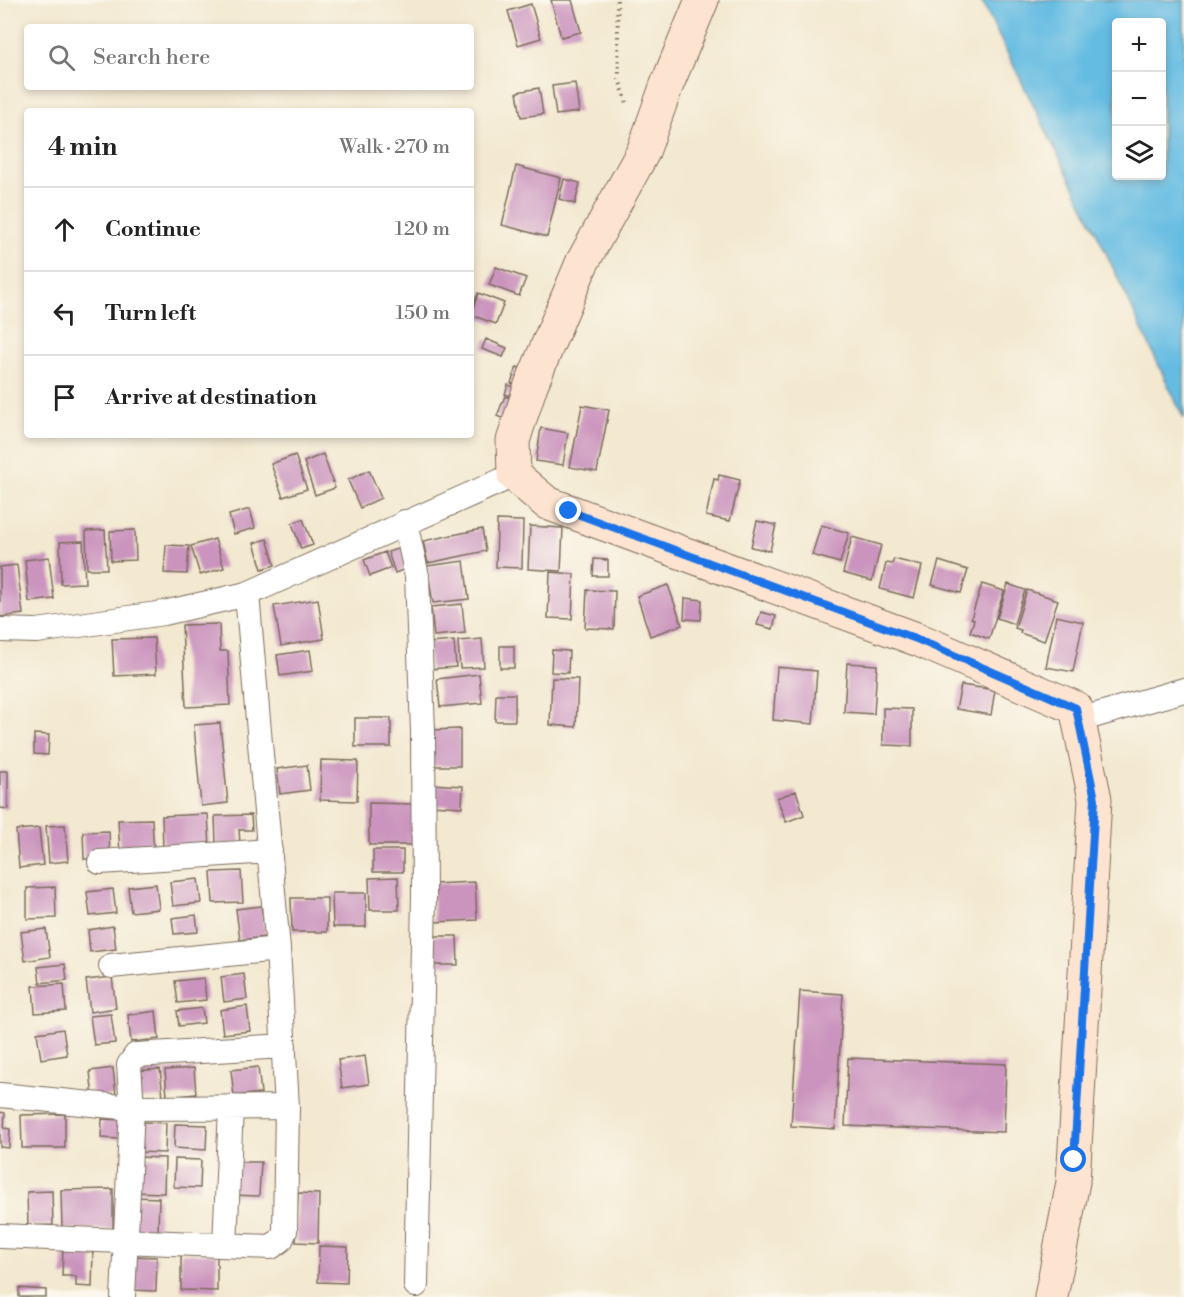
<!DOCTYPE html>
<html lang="en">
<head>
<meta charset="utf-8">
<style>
	body { margin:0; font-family:"Libre Bodoni",serif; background:#f6f6f6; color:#222 }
	.controls { position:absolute; right:18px; top:18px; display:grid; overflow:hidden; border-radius:6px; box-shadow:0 3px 9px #0003 }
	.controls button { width:54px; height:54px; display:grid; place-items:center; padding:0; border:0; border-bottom:2px solid #e0e0e0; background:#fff; color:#222; font:30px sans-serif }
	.stop { position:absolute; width:18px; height:18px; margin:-14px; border:4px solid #1a73e8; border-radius:50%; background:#fff }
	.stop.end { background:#1a73e8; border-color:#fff; box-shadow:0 2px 6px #0008 }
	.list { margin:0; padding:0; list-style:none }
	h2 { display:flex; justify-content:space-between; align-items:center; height:78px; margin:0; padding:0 24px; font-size:26px }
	h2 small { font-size:20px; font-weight:400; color:#767676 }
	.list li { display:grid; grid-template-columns:39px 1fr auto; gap:18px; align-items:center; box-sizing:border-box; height:84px; padding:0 24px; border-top:2px solid #e0e0e0 }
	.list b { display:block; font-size:22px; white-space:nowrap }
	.list em { font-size:20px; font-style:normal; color:#767676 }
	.icon { flex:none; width:33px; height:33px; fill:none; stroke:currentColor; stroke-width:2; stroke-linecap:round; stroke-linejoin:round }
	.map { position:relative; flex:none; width:1184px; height:1297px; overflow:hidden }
	.search { position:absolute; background:#fff; box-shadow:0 3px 9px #0003; left:24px; top:24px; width:450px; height:66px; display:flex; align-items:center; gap:15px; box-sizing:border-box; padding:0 21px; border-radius:6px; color:#767676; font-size:22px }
	.panel { position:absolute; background:#fff; box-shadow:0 3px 9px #0003; left:24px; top:108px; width:450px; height:330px; border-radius:6px }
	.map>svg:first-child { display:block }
	.water { fill:#65bce2; stroke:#507380; stroke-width:1.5; fill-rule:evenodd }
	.building { fill:#cb94be }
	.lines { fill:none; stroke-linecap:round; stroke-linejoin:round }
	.minor-casing { stroke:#7b6c5c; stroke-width:26 }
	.secondary-casing { stroke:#7b6c5c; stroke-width:35 }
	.path { stroke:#7b6c5c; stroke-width:4; stroke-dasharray:1.5 4.5; stroke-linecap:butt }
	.minor { stroke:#fff; stroke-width:24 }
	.secondary { stroke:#fde4d0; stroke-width:33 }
	.route { stroke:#1a73e8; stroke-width:8 }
</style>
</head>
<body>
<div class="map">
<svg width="1184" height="1297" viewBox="0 0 1184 1297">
	<rect width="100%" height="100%" fill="#fbf7ec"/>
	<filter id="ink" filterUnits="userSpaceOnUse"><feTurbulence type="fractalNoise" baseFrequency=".0167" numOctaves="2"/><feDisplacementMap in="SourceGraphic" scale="12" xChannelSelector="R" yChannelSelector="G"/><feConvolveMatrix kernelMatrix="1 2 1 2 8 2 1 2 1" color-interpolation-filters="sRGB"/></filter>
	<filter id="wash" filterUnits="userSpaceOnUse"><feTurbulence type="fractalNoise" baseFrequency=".008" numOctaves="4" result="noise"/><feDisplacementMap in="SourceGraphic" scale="24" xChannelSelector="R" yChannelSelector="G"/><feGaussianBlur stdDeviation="1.35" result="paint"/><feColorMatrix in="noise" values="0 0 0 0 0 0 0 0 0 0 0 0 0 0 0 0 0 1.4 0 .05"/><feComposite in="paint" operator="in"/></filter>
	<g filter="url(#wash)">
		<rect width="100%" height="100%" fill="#f3e8d0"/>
		<path class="water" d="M981,0H1184V419L1092,223ZM1116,22H1162V176H1116Z"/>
		<g id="blocks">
			<path class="building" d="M551,0H572L581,32L561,37Z
				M531,4L541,38L518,45L508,11Z
				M575,83L579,112L556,115L552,86Z
				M539,88L543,114L521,117L517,92Z
				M516,166L561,178L547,237L502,225Z
				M564,179L580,183L575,204L559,199Z
				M496,267L526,278L519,296L489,285Z
				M478,293L504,303L496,324L471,315Z
				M486,339L507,348L503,357L482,349Z
				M517,367L528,371L522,387L511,383Z
				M508,385L521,389L517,398L505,394Z
				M505,396L515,400L508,420L497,416Z
				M582,405L609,410L597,472L570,467Z
				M541,428L568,433L563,465L536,461Z
				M323,454L335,488L315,495L304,462Z
				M295,455L307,489L283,497L271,464Z
				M369,470L381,498L360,508L348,480Z
				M719,475L740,480L730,521L706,516L714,479L718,480Z
				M250,509L255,528L234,534L229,515Z
				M303,519L313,545L301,549L292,523Z
				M497,520L523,521L522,568L496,567Z
				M757,521L776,525L770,551L751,547Z
				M821,525L849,533L840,563L812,555Z
				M530,526L563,528L561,571L528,569Z
				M482,529L486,551L428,563L423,541Z
				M105,530L107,569H87L86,531Z
				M135,530L136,560L111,561L110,531Z
				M852,537L881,545L872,581L843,573Z
				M215,539L224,568L200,575L191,546Z
				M267,539L275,565L262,569L254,543Z
				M83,541L85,583L61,584L60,542Z
				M166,545L189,546L187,574L164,573Z
				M403,547L408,568L395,573L388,552Z
				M385,552L391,568L370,576L364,560Z
				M49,557L54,599L29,602L25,560Z
				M594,559L608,560V576H593Z
				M894,559L922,566L914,598L880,589L886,563L892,564Z
				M464,561L469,599L433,603L427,566Z
				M939,561L968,570L961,593L932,585Z
				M17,565L23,614L0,617V567Z
				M550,572L574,574L572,619L548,618Z
				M982,584L1004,591L989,639L970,632L974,620L971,618Z
				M1008,584L1025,590L1014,624L997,618Z
				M668,585L682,625L650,636L637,596Z
				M587,590L615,591L614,629L585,628Z
				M1027,590L1058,600L1044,641L1020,633L1021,630L1015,628Z
				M685,598L702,600L701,620L684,619Z
				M318,599L324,639L281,646L274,606Z
				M462,604L465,633L434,636L431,607Z
				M761,612L776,616L773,629L757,625Z
				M1056,616L1083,622L1073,672L1046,667Z
				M219,624L220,651H228L230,705L186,707L182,625Z
				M154,638L156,674L114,676L112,639Z
				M482,639L484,667L460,668L458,641Z
				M454,641L456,667L430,669L428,643Z
				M500,646H514V668H500Z
				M310,650L313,671L280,676L277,655Z
				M552,650L569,651L568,673L551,672Z
				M847,663L877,665L874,714L844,712Z
				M777,667L817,671L813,724L773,720Z
				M479,674L482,703L440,707L437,679Z
				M552,678L578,679L576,727L550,725Z
				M961,685L995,690L991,715L956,709Z
				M496,694H515V721H495Z
				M883,708L912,709V746L883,745Z
				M355,718H391V747H355Z
				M220,723L228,803L201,806L194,725Z
				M460,729V766H430L429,730Z
				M34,734L49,735L48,755L34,754Z
				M321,760L358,761L357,801L320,800Z
				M307,765L310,790L280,794L277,769Z
				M0,771H8V809L0,808Z
				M431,784L463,786L462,807L430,805Z
				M796,791L804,815L786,822L777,798Z
				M369,803L414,804V845H369Z
				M208,814L210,848L163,850L162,816Z
				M251,815L252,830H239L240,844L216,845L215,816Z
				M152,819L154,854L120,855L118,820Z
				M65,825L68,861L49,863L46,826Z
				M39,828L43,865L19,868L16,830Z
				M109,831L110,858L84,859L83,832Z
				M373,850H403V872H373Z
				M241,871L243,902L213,903L211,872Z
				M398,877L399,910H370L369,878Z
				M198,879L201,903L173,906L170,882Z
				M475,882L477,920L434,922L432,884Z
				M156,884L159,909L131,912L128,887Z
				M55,887L56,918L27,919V888Z
				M113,889L116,913L90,916L87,892Z
				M332,893H366V927H333Z
				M291,898H327V932H292Z
				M261,906L266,937L240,940L236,909Z
				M196,915L198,932L174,934L172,918Z
				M113,926L116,949L90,952L88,930Z
				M46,929L50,957L25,961L21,932Z
				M430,936H457L458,965H431Z
				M65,964L67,980L40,983L38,967Z
				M244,974L247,999L224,1002L221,977Z
				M112,977L116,1008L90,1012L86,980Z
				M204,978L206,1000L178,1003L175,981Z
				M64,984L66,1011L35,1013L33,986Z
				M800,991L843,994L835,1129L791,1126Z
				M247,1006L250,1031L223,1034L220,1010Z
				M202,1008L204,1023L179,1026L177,1011Z
				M156,1011L159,1039L131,1042L128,1015Z
				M111,1014L115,1043L94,1045L90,1016Z
				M63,1029L67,1055L41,1059L37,1033Z
				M365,1056L369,1084L342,1088L338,1060Z
				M848,1058L1006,1064L1004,1132L845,1126Z
				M258,1067L261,1093L234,1096L231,1070Z
				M113,1068L116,1095L93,1098L90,1071Z
				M194,1068L196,1094L167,1097L165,1070Z
				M160,1069L163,1097L135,1099L133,1071Z
				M0,1112L5,1113L4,1128L10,1129L9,1148L0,1147Z
				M65,1114V1148H22L21,1115Z
				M102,1119L121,1120L120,1139L101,1138Z
				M139,1122L166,1123L165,1153L138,1152Z
				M175,1124L207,1125L206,1150L174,1148Z
				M135,1157L165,1158L164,1193L133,1192Z
				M175,1159L201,1160L200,1188L174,1187Z
				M232,1162H261L259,1196L231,1195Z
				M113,1189V1229H62L61,1190Z
				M52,1191L53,1225L28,1226L27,1192Z
				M298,1193L319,1194L318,1243L296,1242Z
				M133,1197L159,1198L158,1231L132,1230Z
				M319,1246L348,1247L347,1283L318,1282Z
				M63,1248L93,1250L92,1287L76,1286V1276H62Z
				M181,1253L217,1254V1291L181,1290Z
				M132,1256L157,1257L156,1291L130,1290Z
				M19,1288L46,1290V1297H19Z"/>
		</g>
	</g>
	<g filter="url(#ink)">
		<use href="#blocks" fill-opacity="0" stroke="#7b6c5c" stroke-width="1.5"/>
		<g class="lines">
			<g class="minor-casing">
				<path id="minor" d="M405,522L417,576L423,731L424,896L416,1285
					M0,630L37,631L164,613L247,594L514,475
					M1079,720L1184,690
					M100,862L270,851
					M111,966L278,949
					M0,1095L132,1108L287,1107
					M0,1236L271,1247L281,1240L285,1231L287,1107L278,949L247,594
					M225,1245L231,1107
					M123,1297L132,1108L129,1065L136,1055L284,1046"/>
			</g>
			<g class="secondary-casing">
				<path id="secondary" d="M702,0L666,87L643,152L582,263L531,385L513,441L514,475L547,503L919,640L1076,708L1095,799L1073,1182L1051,1297"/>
			</g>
			<path class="path" d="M617,0L619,79L628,106"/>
			<use href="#minor" class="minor"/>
			<use href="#secondary" class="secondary"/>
		</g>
	</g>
	<g class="lines" filter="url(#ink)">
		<path class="route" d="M569,511L919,640L1076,708L1095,799L1074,1160"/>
	</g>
</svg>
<div class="controls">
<button>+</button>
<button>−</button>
<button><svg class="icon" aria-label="layers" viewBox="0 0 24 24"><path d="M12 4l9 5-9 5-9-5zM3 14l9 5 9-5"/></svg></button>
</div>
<div class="stop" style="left:1074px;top:1160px"></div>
<div class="stop end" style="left:569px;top:511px"></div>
<div class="search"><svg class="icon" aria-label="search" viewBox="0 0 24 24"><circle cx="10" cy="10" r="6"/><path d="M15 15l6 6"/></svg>Search here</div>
<section class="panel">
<h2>4 min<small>Walk · 270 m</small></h2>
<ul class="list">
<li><svg class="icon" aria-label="ahead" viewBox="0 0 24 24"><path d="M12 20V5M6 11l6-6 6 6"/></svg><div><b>Continue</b></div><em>120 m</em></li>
<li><svg class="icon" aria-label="left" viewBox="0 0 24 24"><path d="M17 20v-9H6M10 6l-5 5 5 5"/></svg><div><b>Turn left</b></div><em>150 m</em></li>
<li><svg class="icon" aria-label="arrive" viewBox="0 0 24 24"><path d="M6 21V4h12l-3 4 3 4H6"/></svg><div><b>Arrive at destination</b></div></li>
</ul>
</section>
</div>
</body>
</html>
